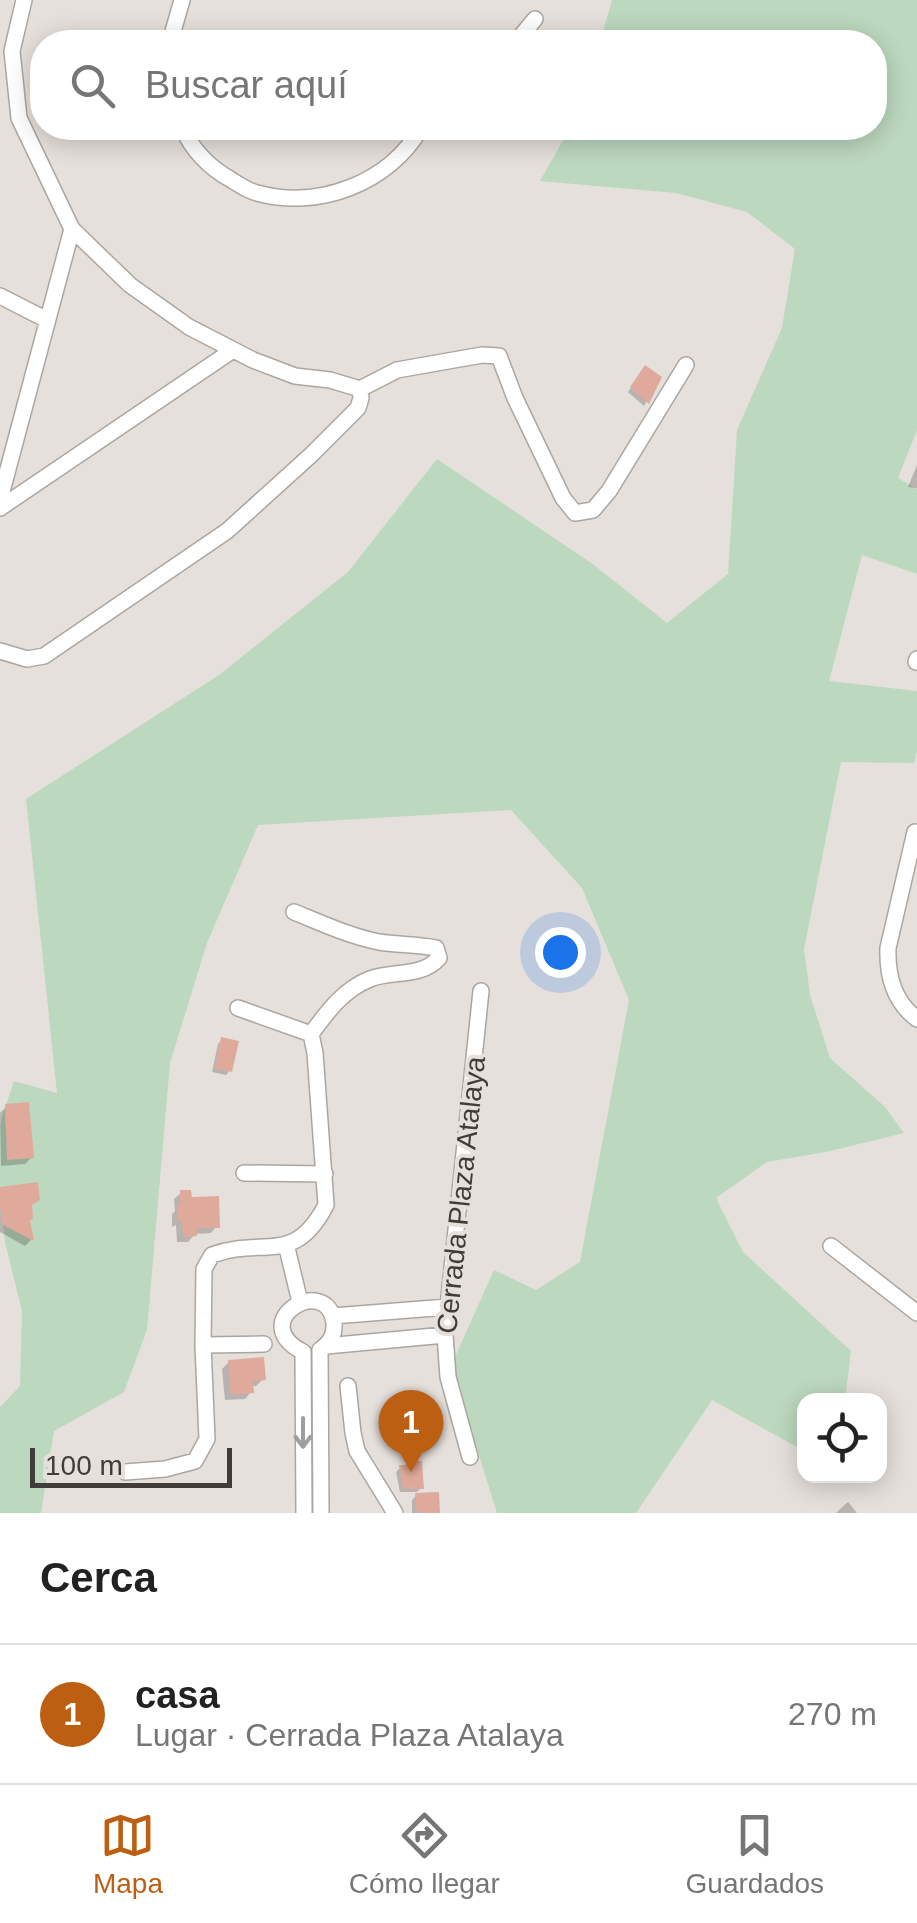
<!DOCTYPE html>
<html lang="es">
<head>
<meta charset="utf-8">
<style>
	body { margin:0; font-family:Arial,sans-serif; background:#f2f2f2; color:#222 }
	.controls { position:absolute; right:30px; bottom:30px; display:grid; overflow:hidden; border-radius:20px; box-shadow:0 5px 25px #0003 }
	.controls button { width:90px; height:90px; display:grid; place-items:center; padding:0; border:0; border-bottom:2px solid #e0e0e0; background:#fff; color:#222; font:50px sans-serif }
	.scale { position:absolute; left:30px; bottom:25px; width:202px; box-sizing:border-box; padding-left:10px; border:5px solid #3f3c3a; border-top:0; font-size:28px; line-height:35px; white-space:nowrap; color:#3f3c3a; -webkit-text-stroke:8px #e6e0dc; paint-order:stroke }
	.you { position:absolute; left:560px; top:952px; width:35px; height:35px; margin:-25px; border:8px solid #fff; border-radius:50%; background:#1a73e8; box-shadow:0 0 0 15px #1a73e833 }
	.badge { display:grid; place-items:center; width:65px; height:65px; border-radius:50%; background:#bc5f12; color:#fff; font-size:32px; font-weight:700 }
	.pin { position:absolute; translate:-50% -82px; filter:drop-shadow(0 2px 5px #0008) }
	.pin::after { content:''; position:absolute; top:52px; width:35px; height:30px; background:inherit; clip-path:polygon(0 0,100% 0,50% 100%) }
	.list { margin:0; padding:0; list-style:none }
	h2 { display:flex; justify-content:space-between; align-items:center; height:130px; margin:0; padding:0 40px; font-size:42px }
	h2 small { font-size:32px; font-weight:400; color:#767676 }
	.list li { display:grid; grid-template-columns:65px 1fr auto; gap:30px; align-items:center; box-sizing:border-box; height:140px; padding:0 40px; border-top:2px solid #e0e0e0 }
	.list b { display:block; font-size:38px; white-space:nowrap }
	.list p { margin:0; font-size:32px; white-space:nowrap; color:#767676 }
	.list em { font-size:32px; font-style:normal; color:#767676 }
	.icon { flex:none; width:55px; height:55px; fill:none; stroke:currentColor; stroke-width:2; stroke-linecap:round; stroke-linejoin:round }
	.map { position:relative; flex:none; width:917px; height:1513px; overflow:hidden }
	.search { position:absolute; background:#fff; box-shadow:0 5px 25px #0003; left:30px; right:30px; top:30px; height:110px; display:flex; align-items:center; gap:25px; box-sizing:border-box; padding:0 35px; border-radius:40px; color:#767676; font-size:38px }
	.sheet { height:270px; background:#fff }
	nav { display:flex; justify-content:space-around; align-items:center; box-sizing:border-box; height:140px; border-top:2px solid #e0e0e0; background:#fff; font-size:28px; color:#767676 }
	nav a { display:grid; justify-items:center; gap:5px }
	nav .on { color:#bc5f12 }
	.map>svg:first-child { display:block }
	.green { fill:#bcd8be }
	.shadow { fill:#0003 }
	.building { fill:#dfaa9b }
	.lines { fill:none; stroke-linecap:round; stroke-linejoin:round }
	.minor-casing { stroke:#aba6a1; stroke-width:18 }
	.minor { stroke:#fff; stroke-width:15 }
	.oneway { stroke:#9f9e9c }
	.labels { text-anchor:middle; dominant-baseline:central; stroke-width:8; stroke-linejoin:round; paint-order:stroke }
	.street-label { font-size:28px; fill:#3f3c3a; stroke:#e6e0dc }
</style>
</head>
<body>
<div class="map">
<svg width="917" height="1513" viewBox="0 0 917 1513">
	<rect width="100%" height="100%" fill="#e6e0dc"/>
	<path class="green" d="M612,0H917V430L898,478L917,489V574L862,555L829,681L917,691V751L914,763L841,762L804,949L810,995L830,1058L885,1107L904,1133L826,1152L767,1162L716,1198L743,1252L851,1351L845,1400H804V1451L712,1400L636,1513H497L451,1366L494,1270L536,1290L580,1262L629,1000L582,888L511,810L258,825L207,943L170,1063L147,1330L124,1392L54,1431L41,1513H0V1407L20,1386L22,1311L5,1242L0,1190V1124L14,1081L57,1093L26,799L219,675L348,572L437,459L594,565L667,623L728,574L737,430L782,328L795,249L747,212L676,193L540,181L570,128H874V42H600Z"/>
	<path class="shadow" d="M642,373L659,378L644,406L628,392Z
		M917,465V488L908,487Z
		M222,1040L229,1071L226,1075L212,1072L218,1044Z
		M6,1107L32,1157L25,1164L1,1166L0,1113Z
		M0,1190L30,1206L28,1221L31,1240L25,1246L0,1232Z
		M181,1193L217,1226L211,1233L195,1234L188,1242H177L176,1225L172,1227V1214L175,1211L174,1199Z
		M229,1362L263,1379L256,1386H251V1392L245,1399L225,1400L222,1369Z
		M400,1468L421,1488L417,1492H400L396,1472Z
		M416,1496L438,1513H412V1500Z
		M848,1502L857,1513H836L840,1509Z"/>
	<path class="building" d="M645,365L662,377L649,404L630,387Z
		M221,1037L239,1041L232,1072L215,1068Z
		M29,1102L34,1158L7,1160L5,1104Z
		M38,1182L40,1200L32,1205L33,1219L30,1220L34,1241L3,1225L0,1208V1187Z
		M180,1190H191L192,1197L219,1196L220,1228H197V1236L183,1237L182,1221L178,1222L177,1205H180Z
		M264,1357L266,1380L253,1381L254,1393L231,1395L228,1360Z
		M407,1461H422L424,1489H403L399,1465H406Z
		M439,1492L440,1513H419V1510H416L415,1493Z"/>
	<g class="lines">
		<g class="minor-casing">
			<path id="minor" d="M24,0L12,51L19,118L72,229L130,285L189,327L253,360L295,376L330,380L360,389
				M170,42L182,0
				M516,42L535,19
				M183,128C191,149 210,168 230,179C238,184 248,191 257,193C319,210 389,183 421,128
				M0,296L47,320
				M360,389L397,370L482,355L499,356L515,398L563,498L575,513L593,510L609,491L686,365
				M0,499L72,229
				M0,508L233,350
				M0,651L27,659L44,656L227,531L311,455L358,408L361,398L360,389
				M916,662L917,659
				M915,832L888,948C887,976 894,1002 917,1019
				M294,912C321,923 349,936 379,942C398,945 417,944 436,948L439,958C421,978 393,970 370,979C344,989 327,1012 311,1034
				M244,1173L325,1174
				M286,1244L300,1302
				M831,1246L917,1313
				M333,1316L447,1307
				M203,1345L264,1344
				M326,1346L445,1335
				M348,1386L353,1433L357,1451L395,1513
				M470,1457L448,1377L445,1335L481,991
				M125,1472L165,1469L195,1461L207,1439L203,1345L204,1269L212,1255C263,1236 294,1267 326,1205L315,1053L311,1034L238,1008
				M304,1513L303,1352C244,1321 328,1272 334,1323C335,1335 330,1343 320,1350L321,1513"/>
		</g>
		<use href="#minor" class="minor"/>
	</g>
	<defs><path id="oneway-shaft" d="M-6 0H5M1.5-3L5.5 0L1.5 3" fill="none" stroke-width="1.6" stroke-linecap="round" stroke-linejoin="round" transform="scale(2.5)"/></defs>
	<use class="oneway" href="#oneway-shaft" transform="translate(303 1433) rotate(90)"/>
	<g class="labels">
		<g class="street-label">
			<text transform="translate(461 1195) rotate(-84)">Cerrada Plaza Atalaya</text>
		</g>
	</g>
</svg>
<div class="controls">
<button><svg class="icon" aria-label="locate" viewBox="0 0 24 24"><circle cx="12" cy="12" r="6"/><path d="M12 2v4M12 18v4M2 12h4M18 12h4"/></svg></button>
</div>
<div class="scale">100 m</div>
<div class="you"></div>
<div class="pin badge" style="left:411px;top:1472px">1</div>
<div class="search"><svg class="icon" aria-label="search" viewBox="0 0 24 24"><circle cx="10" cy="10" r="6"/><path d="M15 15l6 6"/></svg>Buscar aquí</div>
</div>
<section class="sheet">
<h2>Cerca<small></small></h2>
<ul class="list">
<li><span class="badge">1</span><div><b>casa</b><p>Lugar · Cerrada Plaza Atalaya</p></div><em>270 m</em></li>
</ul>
</section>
<nav>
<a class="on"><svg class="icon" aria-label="map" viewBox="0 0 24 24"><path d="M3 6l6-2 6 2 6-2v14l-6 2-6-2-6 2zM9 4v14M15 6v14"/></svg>Mapa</a>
<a><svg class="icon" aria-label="directions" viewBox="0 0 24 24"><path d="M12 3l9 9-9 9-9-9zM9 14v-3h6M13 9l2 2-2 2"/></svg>Cómo llegar</a>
<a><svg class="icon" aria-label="saved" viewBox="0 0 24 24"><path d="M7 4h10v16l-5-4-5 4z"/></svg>Guardados</a>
</nav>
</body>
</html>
